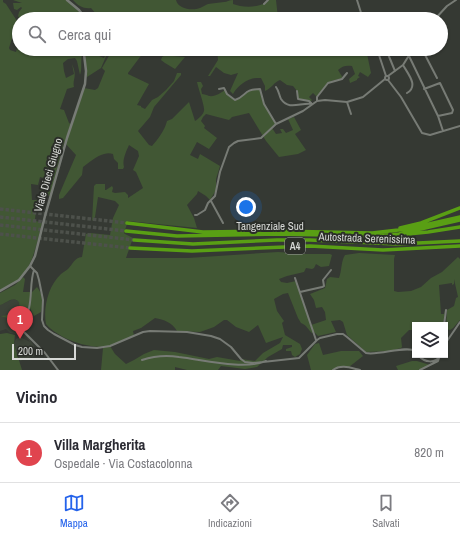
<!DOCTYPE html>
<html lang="it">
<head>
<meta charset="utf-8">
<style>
	body { margin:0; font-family:"Archivo Narrow",sans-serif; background:#f2f2f3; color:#2b2b33 }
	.controls { position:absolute; right:12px; bottom:12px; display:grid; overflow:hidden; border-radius:0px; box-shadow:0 1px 3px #0004 }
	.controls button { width:36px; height:36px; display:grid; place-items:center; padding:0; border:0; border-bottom:1px solid #e1e1e2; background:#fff; color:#2b2b33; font:20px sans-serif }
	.scale { position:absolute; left:12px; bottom:10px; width:64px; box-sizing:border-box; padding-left:4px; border:2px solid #d6d8d5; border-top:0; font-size:11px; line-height:14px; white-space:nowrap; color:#d6d8d5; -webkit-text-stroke:3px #2b2e29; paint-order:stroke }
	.you { position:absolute; left:246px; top:207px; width:14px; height:14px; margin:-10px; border:3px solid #fff; border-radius:50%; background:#1a73e8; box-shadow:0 0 0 6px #1a73e833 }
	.badge { display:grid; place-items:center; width:26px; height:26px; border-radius:50%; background:#2563eb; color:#fff; font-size:13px; font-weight:700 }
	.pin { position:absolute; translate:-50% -33px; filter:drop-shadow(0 1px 2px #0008) }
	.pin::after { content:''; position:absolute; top:21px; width:14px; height:12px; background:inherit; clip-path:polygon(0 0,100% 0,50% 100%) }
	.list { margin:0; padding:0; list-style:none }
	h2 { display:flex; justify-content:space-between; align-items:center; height:52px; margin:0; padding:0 16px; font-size:17px }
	h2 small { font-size:13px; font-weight:400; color:#7c7c81 }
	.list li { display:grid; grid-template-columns:26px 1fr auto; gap:12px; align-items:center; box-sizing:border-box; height:60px; padding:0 16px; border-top:1px solid #e1e1e2 }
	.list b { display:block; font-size:15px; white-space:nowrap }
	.list p { margin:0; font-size:13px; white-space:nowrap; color:#7c7c81 }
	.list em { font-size:13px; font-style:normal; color:#7c7c81 }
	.icon { flex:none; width:22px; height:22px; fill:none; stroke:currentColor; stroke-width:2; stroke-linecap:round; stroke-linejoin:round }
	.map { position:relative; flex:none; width:460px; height:370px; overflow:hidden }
	.search { position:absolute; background:#fff; box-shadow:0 1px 3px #0004; left:12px; right:12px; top:12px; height:44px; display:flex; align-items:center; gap:10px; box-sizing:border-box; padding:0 14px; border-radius:22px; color:#7c7c81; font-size:15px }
	.sheet { height:112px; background:#fff }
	nav { display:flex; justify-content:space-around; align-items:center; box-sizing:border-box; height:56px; border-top:1px solid #e1e1e2; background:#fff; font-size:11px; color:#7c7c81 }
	nav a { display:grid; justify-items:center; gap:2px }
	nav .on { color:#2563eb }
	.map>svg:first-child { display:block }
	.built { fill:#3c4338 }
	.green { fill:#415734 }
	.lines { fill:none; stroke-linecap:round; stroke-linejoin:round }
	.highway-tunnel { stroke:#4d514b; stroke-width:3.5; stroke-dasharray:3.5 2; stroke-linecap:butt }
	.street { stroke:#777b75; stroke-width:2 }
	.secondary { stroke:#777b75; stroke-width:2.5 }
	.highway { stroke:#599f14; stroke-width:3.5 }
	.labels { text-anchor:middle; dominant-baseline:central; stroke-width:4; stroke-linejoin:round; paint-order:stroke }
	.shield { fill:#2b2e29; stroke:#a3a5a1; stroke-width:1 }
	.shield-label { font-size:10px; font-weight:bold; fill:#d6d8d5 }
	.street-label { font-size:11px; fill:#d6d8d5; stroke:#2b2e29 }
</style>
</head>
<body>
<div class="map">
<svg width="460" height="370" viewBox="0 0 460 370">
	<rect width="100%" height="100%" fill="#353933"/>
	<path class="built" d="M13,299L19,301L20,304L18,309L9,316H0V305Z
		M0,316L8,318L16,326H19L20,325L34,346V356L20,361L14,344L16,339L20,337L30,342L23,332H21V335L10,333L6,329L0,331Z"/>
	<path class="green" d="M0,0H3V2L6,4L19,24V36L13,35L9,48L10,50L16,52L19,40V49H27L28,50L27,49H84C79,57 83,67 80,75L77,61L75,58L68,59L63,63L64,71L66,78L74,74L72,64C78,78 72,78 74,87L67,89L60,109L64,110L69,123L72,125L84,88L95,90L98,88L105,71L102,68L110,54L108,52L101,68L87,77L84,58L85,49H91L92,53L104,58L107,51L101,49H146L128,73V74L149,84L137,105L141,106V107L145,109L152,100L158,97L166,90L174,81L177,73H181V75L154,107L150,117L138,131L149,145L152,146C158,139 165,130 167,121L172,119L189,102L195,121C198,119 203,115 204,111C205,106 198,88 197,82H201L203,86L201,89L202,94C204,94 207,95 209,96C215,97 221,93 226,89V93L235,100L239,99L247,91L260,89L262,99L276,124L272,128L276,134L282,133L280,129H283L286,133L293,130L288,119L294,117L301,130L295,134L306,150L298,154L279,157L266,141L249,113L232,117L229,120L206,114L203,117L201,121L205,126L204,128L217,138L209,149L197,142L190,155L198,159L200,154L220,166L216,179V190L210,200L206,196L198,191L197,194L187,205L194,218L197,228L128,221L124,233L125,234L133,238L126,258H188L278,252L306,254H330L332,255L329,266L321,267L316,264L314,268L312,269L306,268L304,272L287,276L279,279L281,282L287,283L296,281L311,325L326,320L325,312L322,307L316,308L314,300L310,294L325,288L327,279L330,277L339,278C342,270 341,261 345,255L359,253L395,255L394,259V291L398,292L411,291L421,287L431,278L442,272L458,257L460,259V320L453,328L450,330L446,329L447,310L454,306L456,298L458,297L454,279V284L452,285V283L439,285L441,314H444L445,310L443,325H415V337L412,330H409L401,338L402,347L401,348L390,351L366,352L347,335L343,322L340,320L331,321L336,332L318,336L314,332L312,333C308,330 307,325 301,323L298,318L288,293L283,294L274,299L277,311L284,321L282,323L285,335L300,344L302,349L300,354L295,357L292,355L291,351H286V349L292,347V345H283L282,349L268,357L257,367L245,369L221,366L218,370H187L175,367V370H101L103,348L110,346L115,354L126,364L134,360L144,354L154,350L175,352L209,359L217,357L240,361L241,359L255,361L263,353L280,343L283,337L266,343L258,325L249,332L236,327L227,320H224L214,327L200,332L177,331C172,322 164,320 155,318L141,328L133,331L134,336C126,339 118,344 110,346C90,350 59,339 46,324C43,308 48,286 61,274C63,272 66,271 68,269C73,264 74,258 82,257L86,234L90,233L110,235L113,218L119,205L115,201L98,197L95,217L92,221L94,186L96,184H105V190H106L112,186L113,188L112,192L115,193L125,192L128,195V198L143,188L136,172L133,170L139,156L138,151L129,145C126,152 122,160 124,167L123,169H118V163L114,159L113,154C103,150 91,161 83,167L82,175L63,198L59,199V195L76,155L64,142L50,196L44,195L40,191L44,178L40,177L38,185L31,184L32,200H37L35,219L36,221L42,223C37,242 33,268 17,281C12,285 5,287 0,290Z
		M13,0H67L79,10L86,19H20L18,16L19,12L22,8L21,7L17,10L14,9L13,3H22Z
		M73,0H176C178,9 192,11 200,8C203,7 205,5 208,4C213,3 219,3 224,2C227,2 229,0 233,0V4C243,8 262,8 268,0H276L278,18V19H98L97,15L91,8C84,9 78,6 73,0Z
		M217,49H299L300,55L314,49H366L371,73L368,77L360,72L358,76L360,77L357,79V80L350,83L349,79L355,74L352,66C346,65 342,66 338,70L343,78L331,81L317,97L313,93L309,97L312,100L310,102L298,99L297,91L293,86L287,85L280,80C274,82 272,88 265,91V86L261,78C249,77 239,84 233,94L230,91L238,73L231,75L224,73L216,67L210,76H208L218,60Z
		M175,50L173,56L185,57L175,69L165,63L161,60L162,57Z
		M23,277L25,279L23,292H32L37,287C43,294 43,303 41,312L34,316L30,308L22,319L19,326H17L10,319L0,316C9,315 21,315 19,302C13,295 7,303 0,305V293L15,285Z
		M7,333L15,335L14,344L22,370H0V334Z
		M319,343L323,355L341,351H359L363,356L349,367H343L333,370H311L307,355L315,344Z
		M412,361H417L430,365L420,370H398L396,366Z"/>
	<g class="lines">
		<path class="highway-tunnel" d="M0,209L127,223
			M0,217L126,231
			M0,225L134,240
			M0,234L130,248"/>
		<path class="street" d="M357,0L363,19
			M264,4L268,0
			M435,19L447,6L456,0
			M377,49L386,76
			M422,49L437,78
			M388,54L395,71
			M409,56L438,116L452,113L453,110L440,83L424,89
			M403,65C408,74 419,86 407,93
			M385 78a2 2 0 1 1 4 0a2 2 0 1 1-4 0Z
			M388,76L403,65L413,49
			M388,80L401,97L422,133L430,135L460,126
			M276,87C279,91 279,95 281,99C289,111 301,102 312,104
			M219,89L224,88L227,94L235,100C247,96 243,89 260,89L264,104L276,124
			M297,91L298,99L309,101L311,103
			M317,101V97L328,83L342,79L347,73
			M347,102L351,114
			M438,116L443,131
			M211,201L223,223
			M195,215H197L205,210L208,203L215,196L220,172L229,147L234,143L238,141L261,138L276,124L303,111L317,101L325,100L347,102L363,97L385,79
			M30,266L37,273L39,280L43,300L42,320L44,326L48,330L54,334L75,345L82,347L97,348L110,346L143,332L150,331L187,332L211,336L220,339L231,347L241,359L245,362L253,363L299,358L317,340L320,338L337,334H343L347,337L366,353C378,356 407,345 415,351
			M34,270C30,281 32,296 29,308C27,316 20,322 24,332L45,353L58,370
			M295,278L316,340
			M300,292L322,287L324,286L323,280L331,270
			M444,325L446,310
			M445,344L460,322
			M418,355C425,363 435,364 441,355
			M142,360C154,356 166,355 179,357C205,360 243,370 266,361
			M333,370C341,364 351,368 360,370
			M420,370L438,361L439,358"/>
		<path class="secondary" d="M67,0L79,10L86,19
			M0,291L19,280L30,266L35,256L45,216L67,138L85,84L86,71L84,54L85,49"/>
		<path class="highway" d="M127,223L203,232L277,231L372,233L407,229L460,217
			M400,228L421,223L460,208
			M126,231L177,236L277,234L376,236L399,234L460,220
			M408,234L428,232L460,227
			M134,240L193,244L277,240H310L397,244L460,241
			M130,248L192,251L310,246L383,250L460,246"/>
	</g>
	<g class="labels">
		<rect class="shield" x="285" y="238" width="20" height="16" rx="3"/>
		<g class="shield-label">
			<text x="295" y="246">A4</text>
		</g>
		<g class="street-label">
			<text transform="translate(48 175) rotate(-74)">Viale Dieci Giugno</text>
			<text x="270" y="226">Tangenziale Sud</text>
			<text transform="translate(367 238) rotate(2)">Autostrada Serenissima</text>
		</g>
	</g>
</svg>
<div class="controls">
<button><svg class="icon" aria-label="layers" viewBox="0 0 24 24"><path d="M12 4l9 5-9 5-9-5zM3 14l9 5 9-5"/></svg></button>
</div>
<div class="scale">200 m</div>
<div class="you"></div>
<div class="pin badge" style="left:20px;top:339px;background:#e0444e">1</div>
<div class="search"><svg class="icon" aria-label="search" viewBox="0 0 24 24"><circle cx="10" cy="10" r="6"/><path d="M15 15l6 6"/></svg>Cerca qui</div>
</div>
<section class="sheet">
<h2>Vicino<small></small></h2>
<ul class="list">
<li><span class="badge" style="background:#e0444e">1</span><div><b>Villa Margherita</b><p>Ospedale · Via Costacolonna</p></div><em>820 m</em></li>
</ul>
</section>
<nav>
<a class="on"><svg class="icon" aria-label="map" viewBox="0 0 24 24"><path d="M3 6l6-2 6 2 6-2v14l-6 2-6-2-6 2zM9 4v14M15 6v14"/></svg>Mappa</a>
<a><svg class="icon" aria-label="directions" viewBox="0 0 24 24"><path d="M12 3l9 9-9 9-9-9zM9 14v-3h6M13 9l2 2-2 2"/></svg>Indicazioni</a>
<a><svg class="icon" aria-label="saved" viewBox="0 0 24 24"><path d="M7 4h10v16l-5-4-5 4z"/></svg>Salvati</a>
</nav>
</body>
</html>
